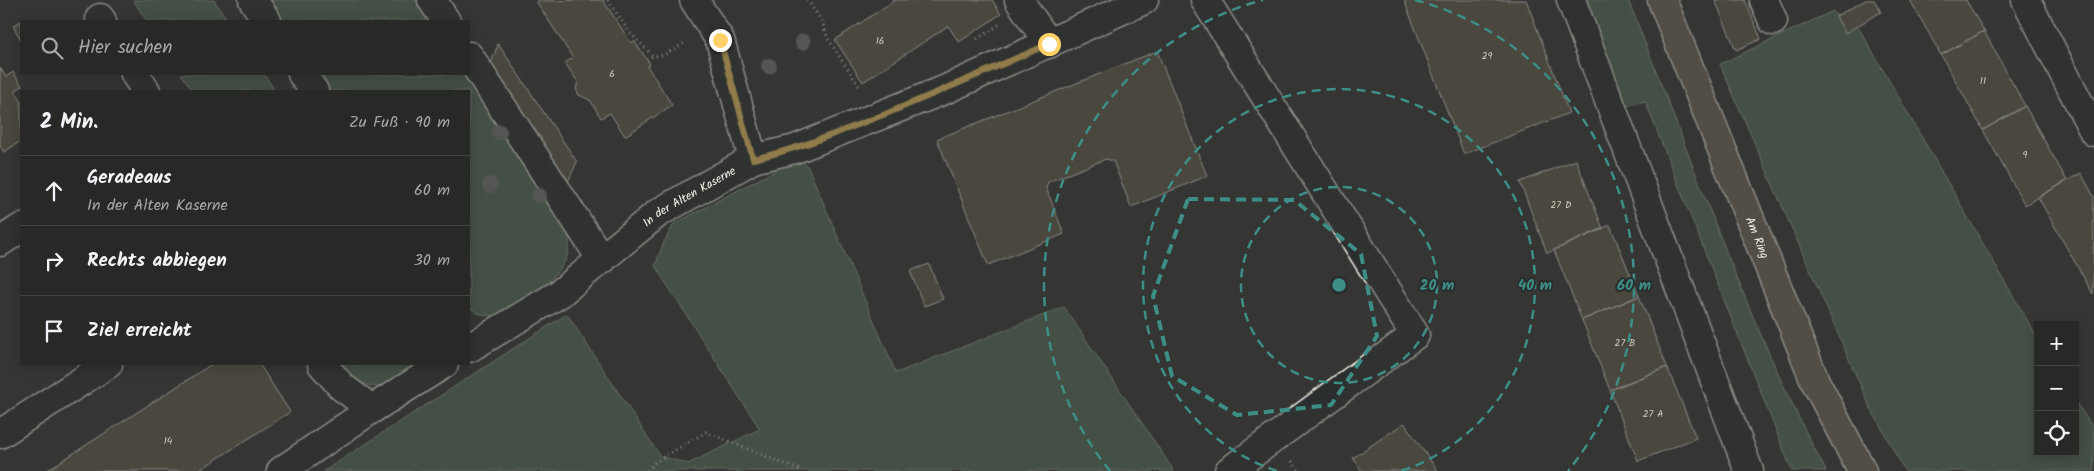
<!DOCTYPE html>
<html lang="de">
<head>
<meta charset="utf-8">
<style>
	body { margin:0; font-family:Kalam,sans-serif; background:#343433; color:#f1f3f6 }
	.controls { position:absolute; right:15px; bottom:15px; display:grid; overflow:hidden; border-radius:0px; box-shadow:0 2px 12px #0003 }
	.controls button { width:45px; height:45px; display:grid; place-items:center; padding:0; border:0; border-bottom:1px solid #444; background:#282827; color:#f1f3f6; font:25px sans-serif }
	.stop { position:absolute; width:15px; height:15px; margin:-11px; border:4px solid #ffd166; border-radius:50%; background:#fff }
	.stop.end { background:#ffd166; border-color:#fff; box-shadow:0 1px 5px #0008 }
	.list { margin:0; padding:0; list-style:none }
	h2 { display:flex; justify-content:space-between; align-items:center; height:65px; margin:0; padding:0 20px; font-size:21px }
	h2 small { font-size:16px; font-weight:400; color:#a5a6a7 }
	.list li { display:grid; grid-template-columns:32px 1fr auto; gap:15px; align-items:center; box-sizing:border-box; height:70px; padding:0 20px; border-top:1px solid #444 }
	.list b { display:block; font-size:19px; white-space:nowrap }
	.list p { margin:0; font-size:16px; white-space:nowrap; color:#a5a6a7 }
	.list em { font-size:16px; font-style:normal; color:#a5a6a7 }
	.icon { flex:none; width:28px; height:28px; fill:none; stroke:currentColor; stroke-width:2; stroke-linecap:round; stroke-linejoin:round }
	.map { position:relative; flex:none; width:2094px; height:471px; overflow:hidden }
	.search { position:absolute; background:#282827; box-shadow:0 2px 12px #0003; left:20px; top:20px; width:450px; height:55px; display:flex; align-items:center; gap:12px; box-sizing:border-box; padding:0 18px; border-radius:0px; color:#a5a6a7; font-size:19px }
	.panel { position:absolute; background:#282827; box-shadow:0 2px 12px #0003; left:20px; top:90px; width:450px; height:275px; border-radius:0px }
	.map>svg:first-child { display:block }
	.green { fill:#596e5a; stroke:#a6b0a1 }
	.building { fill:#625b4b; stroke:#f4f1e8 }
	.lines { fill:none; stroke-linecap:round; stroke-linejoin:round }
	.minor-casing { stroke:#f4f1e8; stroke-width:31 }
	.major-casing { stroke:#f4f1e8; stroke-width:31 }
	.path { stroke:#f4f1e8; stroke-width:3; stroke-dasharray:1 4; stroke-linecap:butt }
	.minor { stroke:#2a2d2e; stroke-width:28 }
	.major { stroke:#746a5a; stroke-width:28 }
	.tree { fill:#787c74 }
	.route { stroke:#ffd166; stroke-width:6 }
	.marked { fill:none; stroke:#3d8f86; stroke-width:4; stroke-dasharray:10 6; stroke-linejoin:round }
	.ring { fill:none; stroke:#3d8f86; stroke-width:2.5; stroke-dasharray:9 6 }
	.labels { text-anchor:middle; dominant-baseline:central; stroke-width:4; stroke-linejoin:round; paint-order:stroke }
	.number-label { font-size:10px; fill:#d0ccc1 }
	.street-label { font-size:12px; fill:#f4f1e8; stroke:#2a2d2e }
	.centre { fill:#3d8f86; stroke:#2a2d2e; stroke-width:2.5 }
	.ring-label { font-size:15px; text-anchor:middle; font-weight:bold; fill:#3d8f86; stroke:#2a2d2e; stroke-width:4; stroke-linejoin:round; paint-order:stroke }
</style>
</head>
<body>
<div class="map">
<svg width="2094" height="471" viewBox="0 0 2094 471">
	<rect width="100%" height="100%" fill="#353634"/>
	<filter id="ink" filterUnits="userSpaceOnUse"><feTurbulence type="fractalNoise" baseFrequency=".02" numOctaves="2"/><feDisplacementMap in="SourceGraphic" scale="10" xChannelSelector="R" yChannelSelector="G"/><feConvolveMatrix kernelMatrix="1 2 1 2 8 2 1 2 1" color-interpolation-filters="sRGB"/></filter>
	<g filter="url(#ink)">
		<path class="green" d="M133,0H214L228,21H147Z
			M267,0H421L435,21H281Z
			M1586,0H1628C1692,158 1746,321 1826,471H1792L1645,101L1623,107Z
			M1833,11L1836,16L1857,25L2038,339V452H2075V401L2094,429V471H1905L1870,407L1720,64Z
			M181,74H264L275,91H193Z
			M315,74H469L569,229C569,238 570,248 567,256C561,276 517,311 497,315C486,317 477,314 469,307V91H327Z
			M799,158L808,167L896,373L1064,307L1174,471H324L567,314L660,456L688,464L760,429L655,266L664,242L674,224Z
			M341,364H426C416,370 406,380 396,384C374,393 352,381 341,364Z"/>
		<path class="building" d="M603,0L631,43L634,41L650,64L647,66L672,105L625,136L610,113L601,118L590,100L579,95L576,89L578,82L565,63L573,58L536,1Z
			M895,0H992L1001,14L959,42L948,26L863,82L835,40Z
			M1404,0H1526L1569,113L1464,154Z
			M1715,0H1745L1761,39L1736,50Z
			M1866,0H1874L1881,12L1845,33L1836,16Z
			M1910,0H1966L1984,31L1941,55Z
			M24,19L25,21H21V40L13,26Z
			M1984,31L2025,106L1983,130L1941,55Z
			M498,44L577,162L566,186L489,70Z
			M1157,51L1207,176L1131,207L1113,161L1106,159L1048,182L1046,188L1064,234L988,265L937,139Z
			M0,68L6,77L13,72L22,86L15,91L21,101V141L4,152L0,146Z
			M2025,106L2067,181L2025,205L1983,130Z
			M1576,160L1603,229L1547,253L1520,182Z
			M2081,173L2094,197L2093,294L2038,197Z
			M1610,225L1639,296L1582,320L1554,250Z
			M929,264L943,299L924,306L910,271Z
			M1639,296L1667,367L1610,390L1582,320Z
			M212,364H259L290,412L198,471H46Z
			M1667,367L1696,438L1638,461L1610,390Z
			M1404,423L1438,471H1362L1353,458Z"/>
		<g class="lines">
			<g class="minor-casing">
				<g id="minor">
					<path d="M253,0L267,21"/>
					<path d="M432,0L446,21"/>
					<path d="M694,0L720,40L753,159"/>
					<path d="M1019,0L1049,44"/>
					<path d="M1205,0L1415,335L1229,471"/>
					<path d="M1571,0L1749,471"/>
					<path d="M1764,0L1773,21"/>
					<path d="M2026,0L2094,132"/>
					<path d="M100,18L102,21"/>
					<path d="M469,56L602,260"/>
					<path d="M135,74L146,91"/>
					<path d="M302,74L314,91"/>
					<path d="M0,242L21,228"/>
					<path id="s1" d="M469,348L559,294L658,213L753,159L795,149L944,90L1144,0"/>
					<path d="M322,364L342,387L372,409"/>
					<path d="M0,434L108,364"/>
					<path d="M281,471L372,409L444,364"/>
				</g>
			</g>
			<g class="major-casing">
				<g id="major">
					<path id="s2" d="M1662,0L1815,381L1862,471"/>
				</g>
			</g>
			<path class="path" d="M608,0L630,33L653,56
				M807,0L822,21L828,39L861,89
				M977,39L999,25
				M647,60L653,56L664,55L686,42
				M1292,461L1299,471
				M648,471L655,462L706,432L802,471"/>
			<use href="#minor" class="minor"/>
			<use href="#major" class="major"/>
		</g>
		<g class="tree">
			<circle cx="803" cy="42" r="8"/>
			<circle cx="769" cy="66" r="8"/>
			<circle cx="499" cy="132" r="8"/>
			<circle cx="490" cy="185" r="8"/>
			<circle cx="539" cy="196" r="8"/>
		</g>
	</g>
	<g class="lines" filter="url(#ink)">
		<path class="route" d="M720,40L753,159C799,149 839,132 883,115C939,92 994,68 1049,44"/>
	</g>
	<path d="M0 0H2094V471H0ZM1188,199L1294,200L1361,254L1377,336L1331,405L1237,415L1172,376L1153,296Z" fill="#353634" fill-opacity=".55" fill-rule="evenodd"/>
	<path class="marked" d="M1188,199L1294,200L1361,254L1377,336L1331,405L1237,415L1172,376L1153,296Z"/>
	<g class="ring">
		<circle cx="1339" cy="285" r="98"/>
		<path d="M1277 471A196 196 0 1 1 1401 471"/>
		<path d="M1110 471A295 295 0 0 1 1263 0M1415 0A295 295 0 0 1 1568 471"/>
	</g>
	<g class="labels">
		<g class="number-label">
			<text x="880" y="41">16</text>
			<text x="1487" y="56">29</text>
			<text x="612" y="74">6</text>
			<text x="1983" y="81">11</text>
			<text x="2025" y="155">9</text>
			<text x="1561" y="205">27 D</text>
			<text x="1625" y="343">27 B</text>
			<text x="1653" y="414">27 A</text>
			<text x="168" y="441">14</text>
		</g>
		<g class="street-label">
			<text stroke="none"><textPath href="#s1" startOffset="268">In der Alten Kaserne</textPath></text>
			<text stroke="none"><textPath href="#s2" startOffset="256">Am Ring</textPath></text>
		</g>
	</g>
	<circle cx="1339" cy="285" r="8" class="centre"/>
	<g class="ring-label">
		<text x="1437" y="290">20 m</text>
		<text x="1535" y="290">40 m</text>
		<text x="1634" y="290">60 m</text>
	</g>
</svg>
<div class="controls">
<button>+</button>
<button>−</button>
<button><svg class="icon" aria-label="locate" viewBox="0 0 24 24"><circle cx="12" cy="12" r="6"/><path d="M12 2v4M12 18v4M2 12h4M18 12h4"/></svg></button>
</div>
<div class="stop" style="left:1049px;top:44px"></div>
<div class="stop end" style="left:720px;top:40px"></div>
<div class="search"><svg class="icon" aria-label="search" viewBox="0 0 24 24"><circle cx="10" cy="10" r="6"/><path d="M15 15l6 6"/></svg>Hier suchen</div>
<section class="panel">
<h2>2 Min.<small>Zu Fuß · 90 m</small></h2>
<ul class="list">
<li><svg class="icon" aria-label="ahead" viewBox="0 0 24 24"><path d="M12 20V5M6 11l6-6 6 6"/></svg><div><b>Geradeaus</b><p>In der Alten Kaserne</p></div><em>60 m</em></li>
<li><svg class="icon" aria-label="right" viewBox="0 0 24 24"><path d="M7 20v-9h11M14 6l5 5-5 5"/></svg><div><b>Rechts abbiegen</b></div><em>30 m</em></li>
<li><svg class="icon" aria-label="arrive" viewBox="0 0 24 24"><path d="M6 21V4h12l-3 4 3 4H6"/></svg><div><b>Ziel erreicht</b></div></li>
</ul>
</section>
</div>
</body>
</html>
